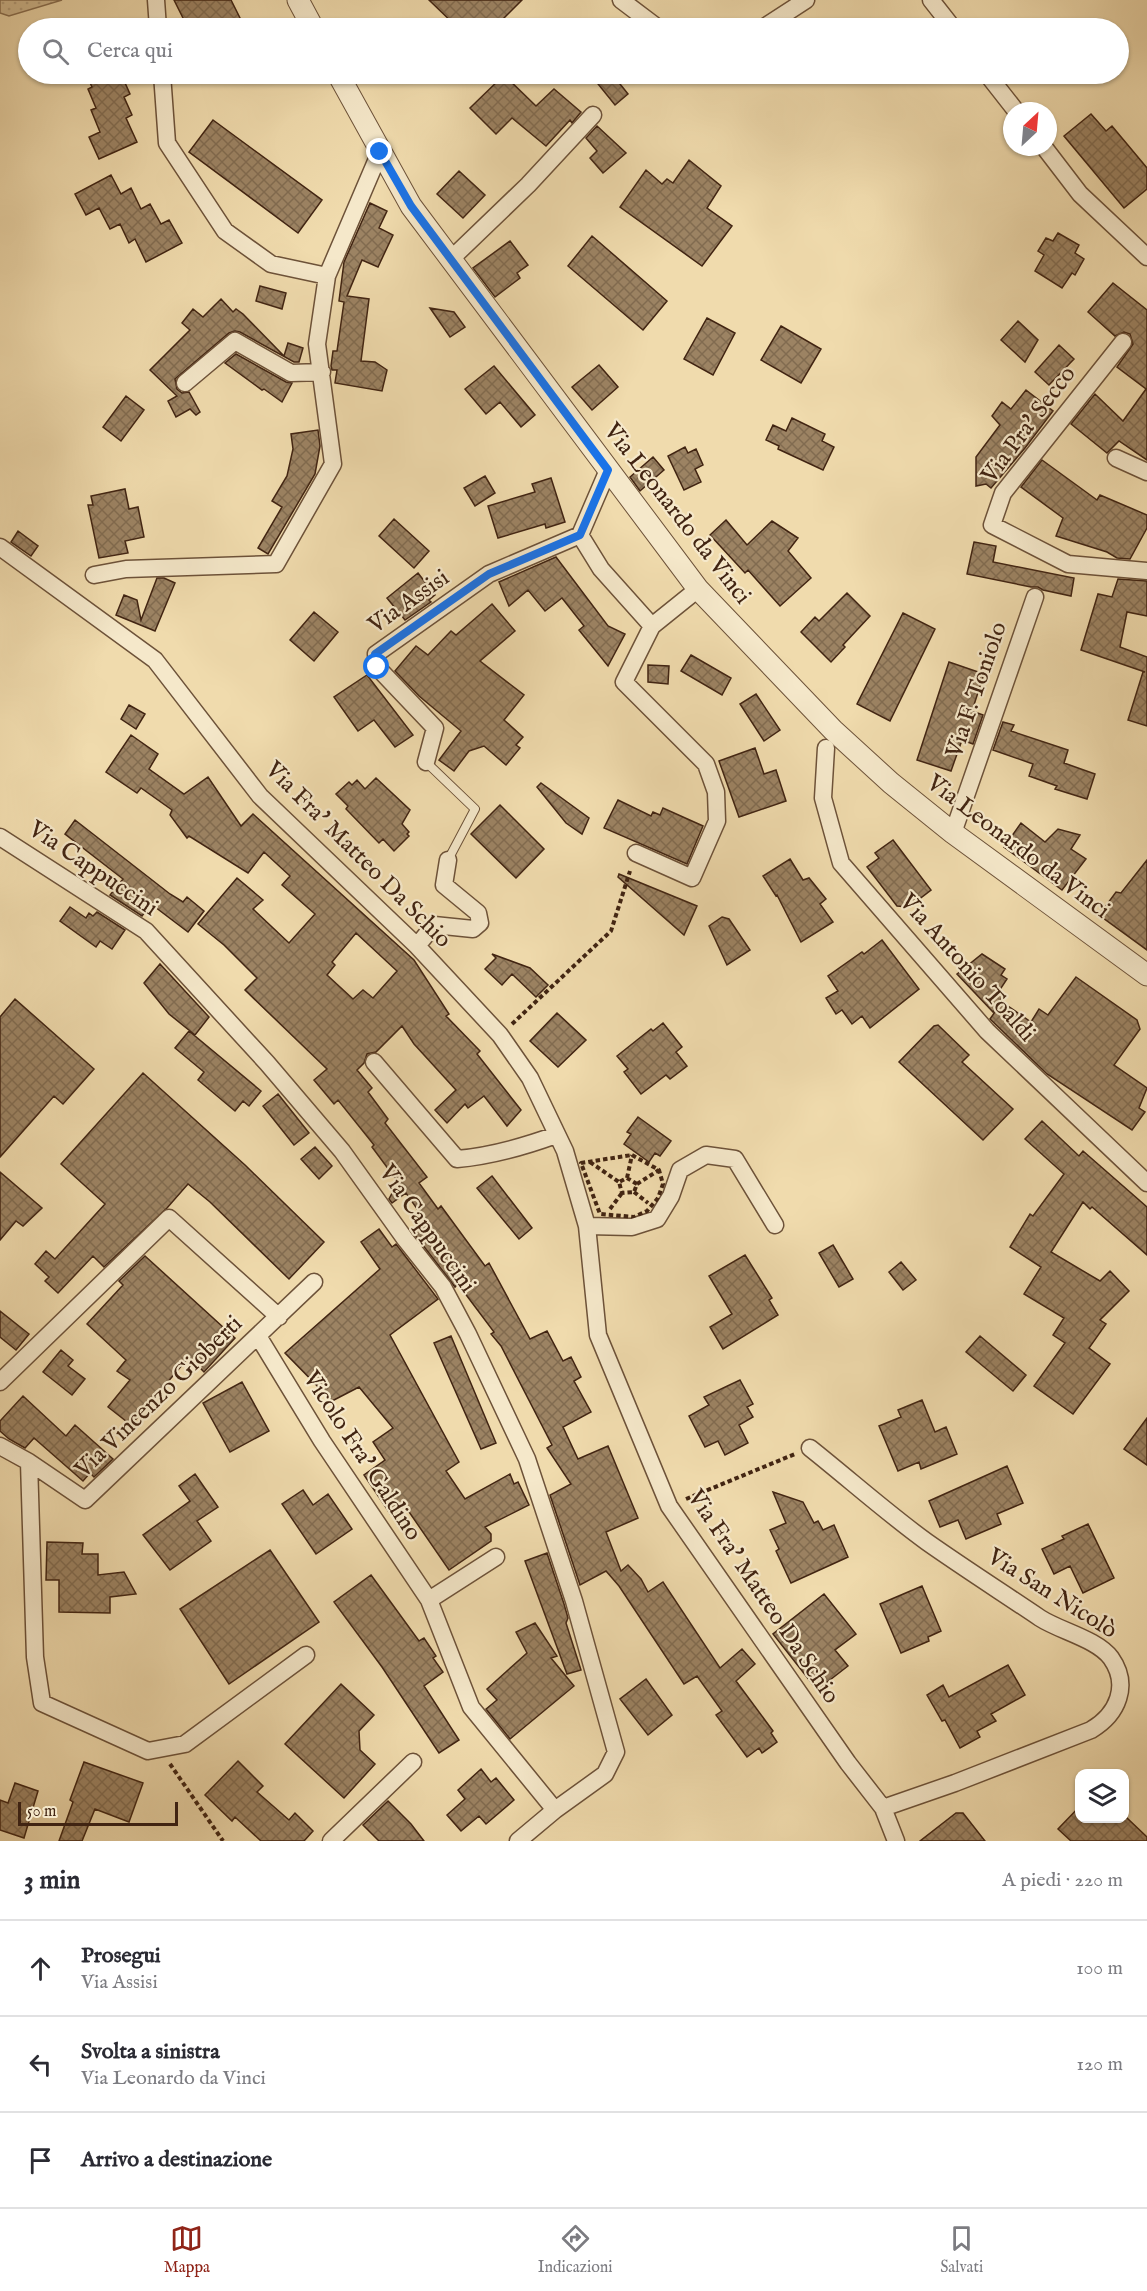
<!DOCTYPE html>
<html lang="it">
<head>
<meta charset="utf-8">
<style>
	body { margin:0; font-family:"IM FELL English",serif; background:#f2f2f3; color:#2b2b33 }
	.controls { position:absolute; right:18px; bottom:18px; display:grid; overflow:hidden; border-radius:12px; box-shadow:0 2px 4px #0004 }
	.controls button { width:54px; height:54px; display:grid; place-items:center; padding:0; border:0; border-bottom:2px solid #e1e1e2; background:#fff; color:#2b2b33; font:30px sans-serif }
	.compass { position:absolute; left:1003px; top:102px; width:54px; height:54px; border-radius:50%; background:#fff; box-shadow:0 2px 4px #0004; rotate:26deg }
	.scale { position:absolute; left:18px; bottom:15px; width:160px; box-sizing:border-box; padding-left:6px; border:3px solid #412412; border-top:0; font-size:16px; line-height:21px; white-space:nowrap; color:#412412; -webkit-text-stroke:4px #f5e8ca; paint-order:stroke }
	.stop { position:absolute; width:18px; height:18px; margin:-14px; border:4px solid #1a73e8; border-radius:50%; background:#fff }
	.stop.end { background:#1a73e8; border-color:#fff; box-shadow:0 2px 6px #0008 }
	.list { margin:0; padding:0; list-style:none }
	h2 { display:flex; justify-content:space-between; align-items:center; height:78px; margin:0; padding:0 24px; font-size:26px }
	h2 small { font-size:20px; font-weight:400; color:#7c7c81 }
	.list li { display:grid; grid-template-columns:39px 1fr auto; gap:18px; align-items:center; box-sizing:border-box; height:96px; padding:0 24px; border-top:2px solid #e1e1e2 }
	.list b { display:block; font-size:22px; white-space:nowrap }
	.list p { margin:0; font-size:20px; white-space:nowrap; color:#7c7c81 }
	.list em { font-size:20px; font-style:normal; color:#7c7c81 }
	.icon { flex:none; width:33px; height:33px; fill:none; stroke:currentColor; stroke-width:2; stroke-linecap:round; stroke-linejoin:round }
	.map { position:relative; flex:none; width:1147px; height:1841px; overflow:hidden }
	.search { position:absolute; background:#fff; box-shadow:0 2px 4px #0004; left:18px; right:18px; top:18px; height:66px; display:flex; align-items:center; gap:15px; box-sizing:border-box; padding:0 21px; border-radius:33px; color:#7c7c81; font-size:22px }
	.sheet { height:366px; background:#fff }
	nav { display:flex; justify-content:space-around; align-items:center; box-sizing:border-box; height:84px; border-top:2px solid #e1e1e2; background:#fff; font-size:16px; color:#7c7c81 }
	nav a { display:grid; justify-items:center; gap:3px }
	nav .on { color:#8f2418 }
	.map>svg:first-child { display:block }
	.grass { fill:url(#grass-dots); stroke:#8a7052; stroke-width:1.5 }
	.building { fill:url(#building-cross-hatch); stroke:#412412; stroke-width:1.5; fill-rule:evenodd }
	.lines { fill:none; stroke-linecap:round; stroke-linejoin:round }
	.service-casing { stroke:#6d5239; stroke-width:10 }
	.minor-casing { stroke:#6d5239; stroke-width:19 }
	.tertiary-casing { stroke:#6d5239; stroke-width:23 }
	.path { stroke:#412412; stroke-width:4; stroke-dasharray:4.5 3; stroke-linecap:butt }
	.service { stroke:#f5e8ca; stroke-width:8 }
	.minor { stroke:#f5e8ca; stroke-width:16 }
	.tertiary { stroke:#f5e8ca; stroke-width:21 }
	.route { stroke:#1a73e8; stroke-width:8 }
	.labels { text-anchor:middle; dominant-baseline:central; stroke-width:4.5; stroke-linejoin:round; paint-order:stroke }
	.street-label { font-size:24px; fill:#412412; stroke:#f5e8ca }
</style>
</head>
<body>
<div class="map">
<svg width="1147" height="1841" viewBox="0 0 1147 1841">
	<defs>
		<pattern id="grass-dots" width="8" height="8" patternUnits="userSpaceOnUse" patternTransform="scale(1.5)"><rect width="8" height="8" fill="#d2bc93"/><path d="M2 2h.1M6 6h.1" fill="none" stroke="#b6a17e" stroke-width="1.8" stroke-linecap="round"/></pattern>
		<pattern id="building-cross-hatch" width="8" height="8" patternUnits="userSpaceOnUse" patternTransform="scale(1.5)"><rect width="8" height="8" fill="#9c8363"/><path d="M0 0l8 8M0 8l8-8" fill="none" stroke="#816b50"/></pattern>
	</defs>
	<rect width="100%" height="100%" fill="#f0dbad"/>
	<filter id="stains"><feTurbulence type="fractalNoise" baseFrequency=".00333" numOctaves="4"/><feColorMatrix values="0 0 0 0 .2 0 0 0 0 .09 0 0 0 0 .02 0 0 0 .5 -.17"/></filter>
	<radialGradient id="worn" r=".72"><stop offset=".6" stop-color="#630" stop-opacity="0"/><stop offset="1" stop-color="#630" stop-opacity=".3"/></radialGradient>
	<path class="grass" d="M0,0H62L9,16L0,13Z"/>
	<path class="building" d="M174,0H231L245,28H188Z
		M429,0H522L494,28H458Z
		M86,74H121L130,94L124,97L132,115L126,118L137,142L99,159L89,137L100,132L91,110L96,108L88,89L92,87Z
		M590,74H612L628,94L615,105Z
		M504,75L536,106L554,89L581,112L572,123L570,120L546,146L512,118L496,134L470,108Z
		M1091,114L1106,131L1112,126L1147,168V189L1124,208L1064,136Z
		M213,120L322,200L298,233L189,152Z
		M597,126L626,153L603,173L590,158L597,151L586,138Z
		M689,160L721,186L707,208L732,226L702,266L620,207L646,170L662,184L667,179L673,183Z
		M459,171L485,195L463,218L437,194Z
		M111,175L121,194L131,188L141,209L150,204L161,224L169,220L182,243L146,262L135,239L129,243L120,224L110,229L99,208L86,215L75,194Z
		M370,203L387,211L379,228L393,235L378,267L362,260L347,296L369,299L361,361L375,362L387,370L382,391L335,383L337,370H332L331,366L333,351H337L344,302L339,301L344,262Z
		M1058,233L1079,245L1075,253L1084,259L1075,275L1072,273L1062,288L1035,271L1044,255L1038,251L1046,238L1053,241Z
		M592,236L667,301L643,330L568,266Z
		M510,241L528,265L517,273L520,278L495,297L473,268Z
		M1113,283L1147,310V460L1119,441L1107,453L1071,424L1095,394L1123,421L1146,389L1117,367L1133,344L1130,334L1124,332L1115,336L1088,312Z
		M260,286L286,293L282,309L256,301Z
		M221,299L233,312L236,309L243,314L284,356L288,343L303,348L299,362H294L240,332L235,331L229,333L175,379L177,389L182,393L189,392L200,412L196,415L190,409L176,417L168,401L177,396L150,370L190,330L182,323L193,309L203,317Z
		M430,308L454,312L465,327L450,337Z
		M707,318L735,333L713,375L684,359Z
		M1018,321L1038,340L1025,362L1001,340Z
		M781,326L821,349L801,383L761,360Z
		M1059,345L1074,359L1049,385L1035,372Z
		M236,354L286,382L292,383L282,402L264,389L262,390L225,363Z
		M599,365L618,387L592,410L572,387Z
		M494,366L535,415L521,427L500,402L486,414L465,389Z
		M1026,390L1053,411L1025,448L991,488L986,484L976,486V457L1000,425L992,416L1002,402L1011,409Z
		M126,396L144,410L121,441L103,427Z
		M792,418L825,434L822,441L834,447L823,470L778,449L779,446L766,440L773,425L786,431Z
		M318,430L320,446L315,474L268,554L258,548L282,507L272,501L287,476L293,449L291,434Z
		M685,447L688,453L696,449L703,465L695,469L701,482L684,490L668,456Z
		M653,457L664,470L640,491L630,477Z
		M1042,460L1097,500L1100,495L1147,515V528L1130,559L1117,558L1107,552L1056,536L1063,518L1021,487Z
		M485,476L495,493L475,506L464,488Z
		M551,478L565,522L546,528L545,524L498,538L488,506L535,492L532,484Z
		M125,489L129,509L138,507L144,537L125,541L128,553L99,558L88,505H93L91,496Z
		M394,519L429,551L414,568L379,536Z
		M726,520L747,545L772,521L798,538L788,551L811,578L780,606L748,570L745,573L710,535Z
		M18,531L38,546L31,556L11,542Z
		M974,542L996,546L993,562L1074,578L1071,596L1043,590L1038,587H1031L967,574Z
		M556,557L608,626L625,634L608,666L579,630L584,626L562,598L545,611L528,590L509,606L499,582Z
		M418,573L435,595L429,600L431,602L405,620L387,598Z
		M157,578H164L175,583L155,631L116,615L124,595L137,600L141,620Z
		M1118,579L1147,581V616L1127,612L1120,647L1147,657V726L1128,720L1143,672H1145L1081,650L1098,594L1112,597Z
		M847,593L870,616L843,645L845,647L831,662L801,632L815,617L819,621Z
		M492,604L515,631L480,661L524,695L504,720L523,737L516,745L520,748L506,765L484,746L469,751L454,771L439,760L461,731L419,696L395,671L416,646L428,655L451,631L456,635Z
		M314,612L338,632L314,661L290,640Z
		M903,613L935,629L890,721L857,704Z
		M691,655L731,678L722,695L681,671Z
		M949,662L984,674L972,711L983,715L973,744L962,740L951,771L917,760Z
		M648,665L669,666L668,684L648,682Z
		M367,675L413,735L395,747L374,720L358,731L334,697Z
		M756,694L780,730L764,741L740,704Z
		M129,705L145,714L136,729L121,719Z
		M1003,722L1014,725L1011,731L1068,750L1064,763L1095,774L1087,799L1055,789L1057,786L1029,776L1033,764L993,750Z
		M131,735L158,754L149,769L184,794L208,777L241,826L253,814L414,960L449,1014L446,1016L480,1051L477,1054L521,1110L507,1126L484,1096L468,1108L465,1104L447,1123L435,1110L456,1090L414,1044L402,1026L376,1052L367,1054L364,1063L357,1070L372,1088L368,1092L388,1119L385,1123L427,1177L419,1183L438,1209L441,1206L485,1266L489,1263L530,1339L547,1331L563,1361L571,1357L581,1377L574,1381L591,1412L563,1427L578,1459L608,1446L638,1518L606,1532L621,1571L628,1565L641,1579L648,1592L663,1582L720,1668L742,1649L755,1664L736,1681L773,1731L771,1733L777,1742L762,1753L759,1748L747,1757L716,1715L722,1711L697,1676L684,1684L619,1586L606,1571L580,1585L550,1495L571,1484L547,1448L552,1445L501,1346L491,1334L494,1332L458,1284L455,1287L412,1231L425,1220L406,1193L392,1203L389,1199L398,1182L372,1147L374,1145L338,1100L334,1104L314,1080L327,1069L245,990L257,978L224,945L198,924L237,878L263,900L253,909L289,943L315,914L282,885L290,876L264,852L248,873L189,836L187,838L170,815L172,810L141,788L137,793L106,772ZM356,933L397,971L373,998L363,990L353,999L327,975L335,965L332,962Z
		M755,748L764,774L776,770L786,801L739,817L719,761Z
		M376,778L410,810L402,824L409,832L407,834L409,836L394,851L383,839L379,843L346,809L348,806L336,794L349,782L352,785L357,780L365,789Z
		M541,783L589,818L582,834L566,823L537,787Z
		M618,800L651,816L653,812L660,815L663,808L703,826L687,864L604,828Z
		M500,805L544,849L516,878L471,834Z
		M75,820L170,894L183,902L187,897L204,911L188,932L151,904L142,916L110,895L123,879L65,834Z
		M1021,823L1045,842L1058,829L1080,835L1071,849L1086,859L1062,890L1004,847Z
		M893,840L931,890L909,907L897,906L867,867L879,858L875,853Z
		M790,859L803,880L809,878L826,899L820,904L833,922L801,942L777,895L776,896L763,876Z
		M1147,860V950L1099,915L1116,892L1121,893Z
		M619,874L697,906L684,935L618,877Z
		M70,907L86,918L89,913L93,916L97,912L125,930L112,949L100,941L96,947L60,921Z
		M722,917L729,919L750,950L727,965L709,926Z
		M882,940L919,989L870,1028L862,1016L852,1024L842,1010L836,1014L826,998L838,991L828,976L862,952L864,954Z
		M492,954L530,968L548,985L536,997L512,974L502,985L485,969L496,958Z
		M982,954L1005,969L1001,975L1007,979L999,991L1004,994L993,1012L957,974Z
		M160,964L209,1017L195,1035L169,1014L144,983Z
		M1076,977L1137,1020L1140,1029L1114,1065L1147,1088L1139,1108L1145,1112L1132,1130L1047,1074L990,1019L1002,1002L1031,1022L1039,1009L1048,1015Z
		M15,999L94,1069L63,1104L54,1096L0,1157V1017Z
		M557,1013L586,1040L558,1067L530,1041Z
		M663,1023L682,1047L676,1052L687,1066L670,1079L666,1075L641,1094L624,1072L628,1069L617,1056L651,1029L653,1031Z
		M938,1025L969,1055L962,1062L1013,1109L983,1140L899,1062L934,1026Z
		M189,1031L261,1091L249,1106L243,1101L235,1111L198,1080L204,1072L175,1048Z
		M143,1073L245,1165L324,1242L289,1279L210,1202L188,1184L167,1208L104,1267L93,1256L58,1293L45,1281L49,1277L35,1264L46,1251L55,1259L105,1204L61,1164Z
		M278,1094L309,1133L294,1145L263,1106Z
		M638,1117L671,1141L660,1156L655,1153L649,1162L624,1144L631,1134L627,1132Z
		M1042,1121L1079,1156L1083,1151L1147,1207V1255L1092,1207L1090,1209L1083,1202L1051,1252L1100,1281L1110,1271L1129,1291L1100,1320L1106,1324L1089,1348L1110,1364L1073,1414L1034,1386L1065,1343L1053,1335L1064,1318L1024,1294L1041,1267L1010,1247L1030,1214L1033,1216L1064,1174L1025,1139Z
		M315,1147L332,1166L319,1179L301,1159Z
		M0,1172L42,1208L23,1226L16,1221L0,1240Z
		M492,1176L532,1228L519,1239L477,1188Z
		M379,1229L392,1247L396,1244L438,1299L390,1335L459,1462L446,1471L465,1499L510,1474L514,1484L518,1482L529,1505L485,1527L491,1534V1541L449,1570L405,1506L391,1515L364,1475L385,1460L373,1442L393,1428L359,1387L332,1401L285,1353L380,1269L361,1242Z
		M833,1245L853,1279L839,1287L819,1253Z
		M745,1255L772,1298L769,1300L778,1315L723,1349L710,1327L732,1314L709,1276Z
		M145,1256L235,1338L204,1372L189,1357L131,1425L108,1407L130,1380L117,1371L126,1360L87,1324L123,1285L119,1281Z
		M901,1262L916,1280L903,1290L889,1272Z
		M0,1311L29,1334L16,1350L0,1337Z
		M451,1336L496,1443L481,1449L434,1343Z
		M980,1336L1026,1375L1013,1391L966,1352Z
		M61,1350L73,1360L68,1366L85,1379L72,1395L43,1372Z
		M740,1380L753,1404L747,1407L753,1417L739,1425L748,1443L725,1455L718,1441L705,1447L689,1416L709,1405L704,1397Z
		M242,1382L269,1431L230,1452L203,1403Z
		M23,1396L66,1436L75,1425L113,1459L94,1477L90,1473L83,1481L34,1438L25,1448L9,1439L0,1431V1421Z
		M922,1400L935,1432L946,1427L957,1454L921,1469L919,1462L898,1471L879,1426L901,1417L898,1410Z
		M1147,1418V1465L1124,1449Z
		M1007,1466L1023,1503L997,1514L1001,1524L966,1539L958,1520L940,1527L929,1501Z
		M195,1474L218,1507L197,1521L211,1541L170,1570L143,1535L190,1501L179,1486Z
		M303,1490L313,1505L328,1494L352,1529L316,1554L282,1504Z
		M773,1492L803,1502L814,1523L818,1521L823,1530L834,1525L848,1557L791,1583L776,1551L779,1549L770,1530L786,1523Z
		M1088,1524L1114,1578L1083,1593L1070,1566L1054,1574L1042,1549L1064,1539L1062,1536Z
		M47,1542L83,1543L82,1554H98V1575L124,1572L136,1594L110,1597V1613L59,1612V1580H46Z
		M270,1550L319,1622L229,1684L180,1609Z
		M547,1553L564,1604L568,1618L566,1623L581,1670L567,1674L525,1561Z
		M371,1575L419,1641L424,1638L436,1656L433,1658L443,1672L424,1686L459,1740L439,1753L382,1667L334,1602Z
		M922,1586L941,1631L928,1637L929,1641L901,1653L880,1604Z
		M824,1594L856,1634L835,1650L848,1666L817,1690L773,1634Z
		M535,1623L557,1656L551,1658L574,1686L510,1739L486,1709L497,1700L487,1689L527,1653L516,1632Z
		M1008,1665L1025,1695L991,1714L996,1721L977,1731L980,1737L960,1748L945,1720L942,1721L927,1695L943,1685L949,1697Z
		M646,1679L672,1715L648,1735L620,1699Z
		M341,1684L374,1715L359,1731L360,1750L375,1764L344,1798L285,1744Z
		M238,1761L263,1786L257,1792L289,1820L295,1813L313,1831L304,1841H261L235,1817L232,1821L205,1795Z
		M84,1762L143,1783L129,1822L95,1809L82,1841H59L73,1802L70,1800Z
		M481,1769L491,1782L496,1778L514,1800L486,1824L479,1816L461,1831L447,1815L465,1799L458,1790Z
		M15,1783L38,1791L24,1838L0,1830V1800L8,1803Z
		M388,1801L411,1824L424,1841H379L363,1825Z
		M1080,1806V1818H1127L1147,1837V1841H1071L1058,1829Z
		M956,1813H963L985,1841H920Z"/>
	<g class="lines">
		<g class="service-casing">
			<path id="service" d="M426,762L475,809L448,860"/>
		</g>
		<g class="minor-casing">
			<path id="minor" d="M156,0L158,28
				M621,0L658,28
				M931,0L953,28
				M763,28L806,0
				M162,74L167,143L225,231L271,264L327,276
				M987,74L1016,111
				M1044,147L1080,194L1147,257
				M451,259L528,185L593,115
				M1123,342L1003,493L992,525L1068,564L1147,571
				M185,383L235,341L291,373L322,372
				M1116,458L1147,472
				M580,535L601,569L652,626L698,589
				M0,547L155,660L260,796L417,946L500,1035L530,1078L565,1151L587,1226L598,1335L669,1506L848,1763L883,1808L896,1841
				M94,575L126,569L276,564L333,464L317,344L327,276L380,152
				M826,748L823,798L841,863L987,1031L1147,1183
				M426,762L435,728L377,667L376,654L489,574L580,535L608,470
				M953,833L1035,597
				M0,837L146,931L267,1063L342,1151L405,1239L443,1287L468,1334L527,1459L574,1601L616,1752L605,1774L555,1810L518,1841
				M636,853L692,878L717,821L716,792L706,764L624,682L652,626
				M417,946L434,925L473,929L480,923L478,913L444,885L448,860
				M374,1062L457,1159C492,1156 523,1147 556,1135
				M587,1226L632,1227L657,1219L671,1196L680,1170L706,1155L735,1159L775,1225
				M258,1336L322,1441L429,1600
				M0,1382L169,1218L279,1317
				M0,1446L29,1462L85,1500L314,1282
				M810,1448C849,1479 887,1513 927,1542C964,1568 1003,1593 1040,1618C1060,1631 1097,1639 1111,1658C1130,1685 1118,1714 1091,1730L955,1783L883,1808
				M29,1462L35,1657L42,1703L148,1751L185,1744L306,1655
				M496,1557L429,1600L471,1707L555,1810
				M331,1841L413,1762"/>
		</g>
		<g class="tertiary-casing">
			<path id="tertiary" d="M298,0L313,28
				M338,74L411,206L698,589L833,730L891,783L953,833L1147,975"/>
		</g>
		<path class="path" d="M512,1024L611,931L630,871
			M632,1155L659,1170L663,1184L658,1198L647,1211L634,1217L600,1214L581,1163Z
			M590,1162L619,1182
			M627,1178L632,1155
			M637,1184L627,1178L619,1182L622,1193L634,1192L637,1184L659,1170
			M634,1192L648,1203
			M610,1209L622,1193
			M686,1499L795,1454
			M170,1764L223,1841"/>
		<use href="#service" class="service"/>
		<use href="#minor" class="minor"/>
		<use href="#tertiary" class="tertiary"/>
	</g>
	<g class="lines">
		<path class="route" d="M377,667L375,654L489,574L580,535L608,470L411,206L380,152"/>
	</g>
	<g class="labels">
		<g class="street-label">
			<text transform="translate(1029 425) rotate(-53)">Via Pra' Secco</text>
			<text transform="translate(677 514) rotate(52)">Via Leonardo da Vinci</text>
			<text transform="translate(409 602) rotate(-35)">Via Assisi</text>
			<text transform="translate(977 690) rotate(-71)">Via F. Toniolo</text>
			<text transform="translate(1018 847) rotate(37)">Via Leonardo da Vinci</text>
			<text transform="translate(358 855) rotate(45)">Via Fra' Matteo Da Schio</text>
			<text transform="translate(93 869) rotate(34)">Via Cappuccini</text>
			<text transform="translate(967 968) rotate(48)">Via Antonio Toaldi</text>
			<text transform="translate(427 1229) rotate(55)">Via Cappuccini</text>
			<text transform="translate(159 1397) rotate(-44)">Via Vincenzo Gioberti</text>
			<text transform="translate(362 1456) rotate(57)">Vicolo Fra' Galdino</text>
			<text transform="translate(1052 1594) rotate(32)">Via San Nicolò</text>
			<text transform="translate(763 1597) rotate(56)">Via Fra' Matteo Da Schio</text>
		</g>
	</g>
	<rect width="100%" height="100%" filter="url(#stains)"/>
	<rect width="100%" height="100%" fill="url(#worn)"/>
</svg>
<div class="controls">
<button><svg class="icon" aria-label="layers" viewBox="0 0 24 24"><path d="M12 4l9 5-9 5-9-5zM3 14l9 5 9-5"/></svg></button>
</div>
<svg class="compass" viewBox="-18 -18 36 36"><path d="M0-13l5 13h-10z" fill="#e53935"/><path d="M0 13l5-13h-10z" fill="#7c7c81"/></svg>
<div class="scale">50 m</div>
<div class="stop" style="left:377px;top:667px"></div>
<div class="stop end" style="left:380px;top:152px"></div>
<div class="search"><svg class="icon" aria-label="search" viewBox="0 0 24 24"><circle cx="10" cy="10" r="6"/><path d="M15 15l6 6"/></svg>Cerca qui</div>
</div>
<section class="sheet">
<h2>3 min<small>A piedi · 220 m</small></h2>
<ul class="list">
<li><svg class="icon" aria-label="ahead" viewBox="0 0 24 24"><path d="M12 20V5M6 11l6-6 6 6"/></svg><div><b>Prosegui</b><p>Via Assisi</p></div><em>100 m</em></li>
<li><svg class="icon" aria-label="left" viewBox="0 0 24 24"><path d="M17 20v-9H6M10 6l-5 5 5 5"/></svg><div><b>Svolta a sinistra</b><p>Via Leonardo da Vinci</p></div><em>120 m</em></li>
<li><svg class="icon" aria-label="arrive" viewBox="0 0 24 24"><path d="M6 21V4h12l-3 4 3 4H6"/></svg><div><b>Arrivo a destinazione</b></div></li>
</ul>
</section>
<nav>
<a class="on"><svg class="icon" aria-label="map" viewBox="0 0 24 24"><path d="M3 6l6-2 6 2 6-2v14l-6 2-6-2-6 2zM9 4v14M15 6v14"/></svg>Mappa</a>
<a><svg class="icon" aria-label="directions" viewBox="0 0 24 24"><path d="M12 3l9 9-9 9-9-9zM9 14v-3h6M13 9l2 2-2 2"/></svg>Indicazioni</a>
<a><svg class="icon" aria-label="saved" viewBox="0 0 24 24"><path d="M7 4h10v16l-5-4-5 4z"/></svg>Salvati</a>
</nav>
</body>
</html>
